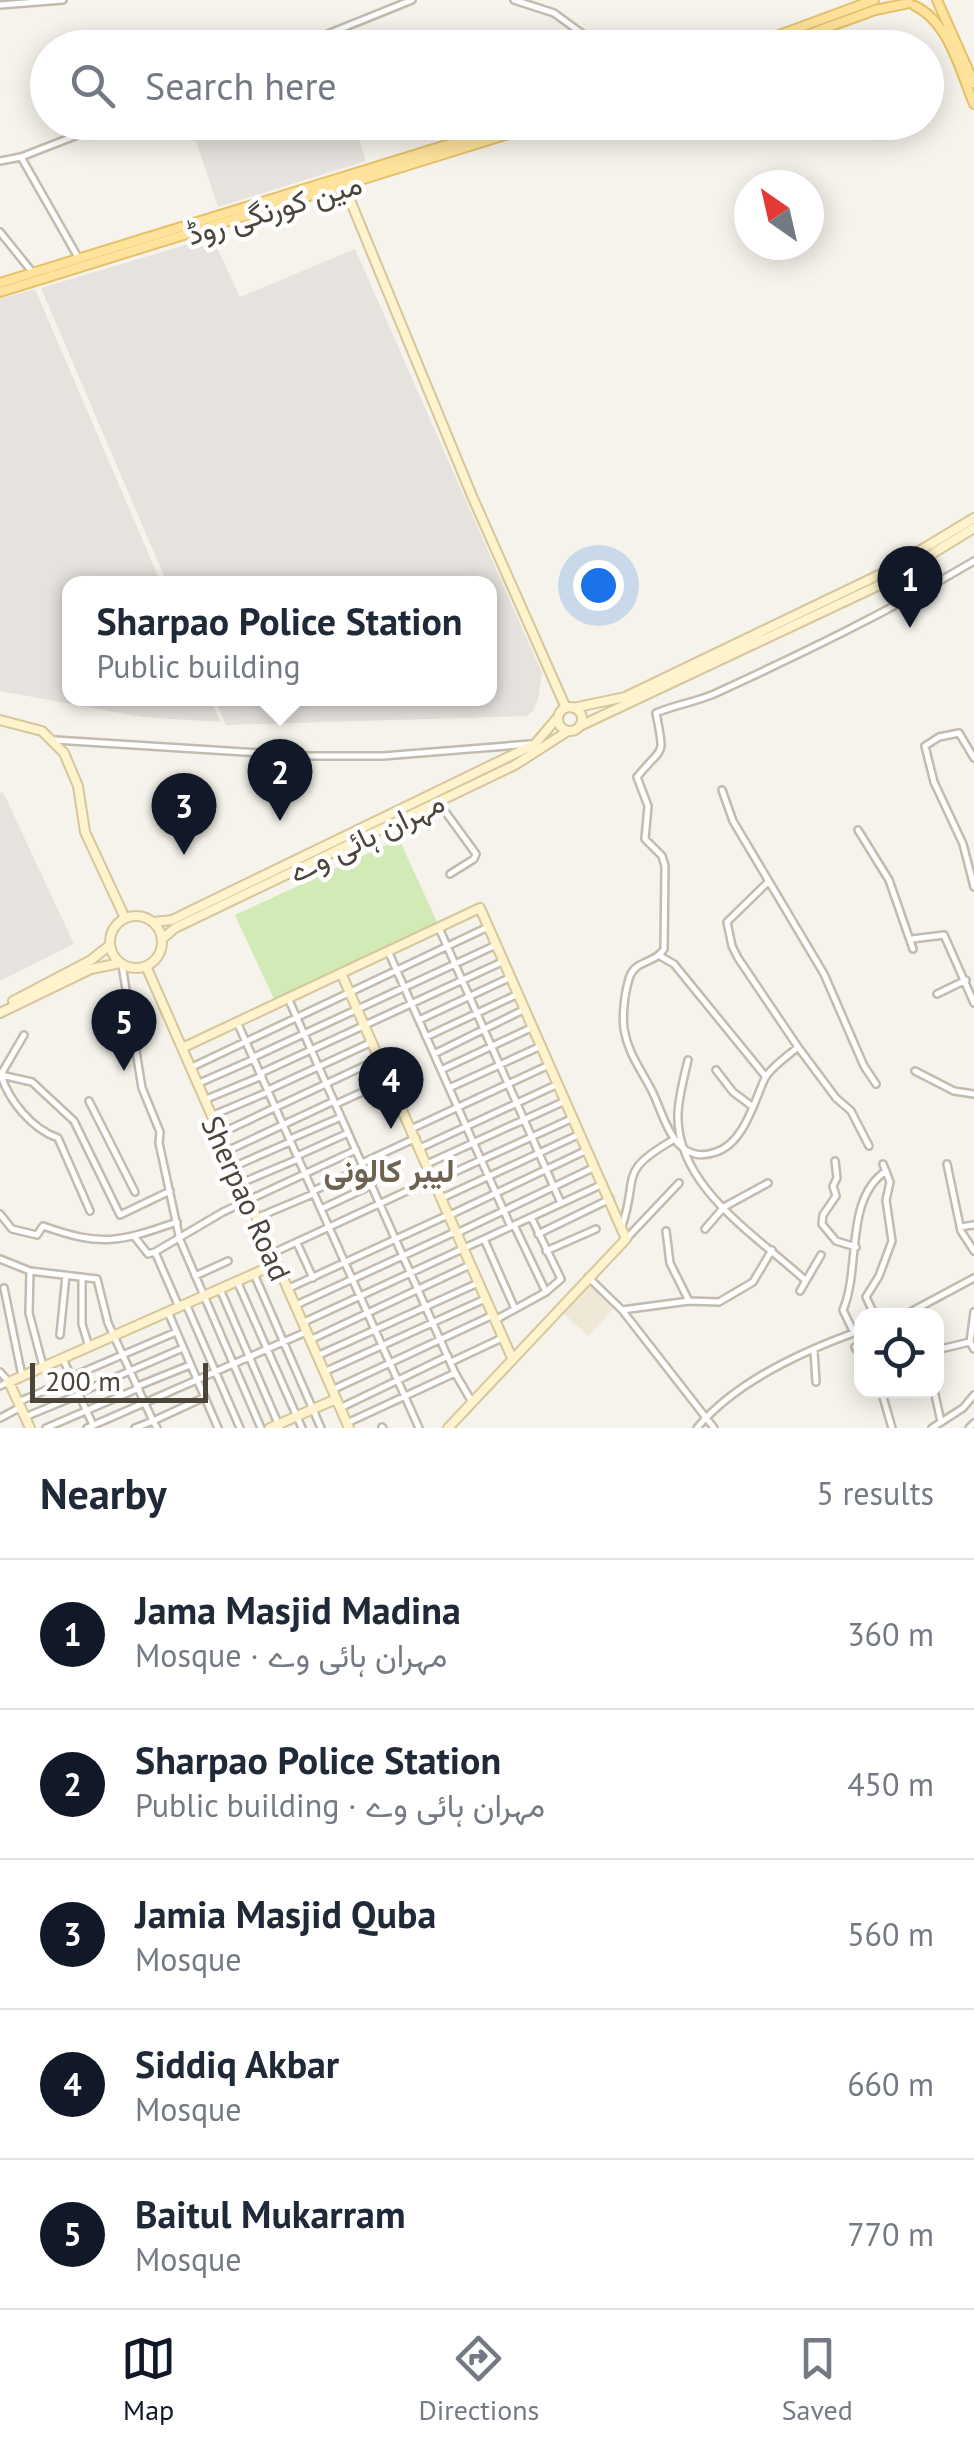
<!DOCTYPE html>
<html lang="en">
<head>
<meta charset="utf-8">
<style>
	body { margin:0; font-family:"PT Sans",Vazirmatn,sans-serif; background:#f2f2f3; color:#1f2937 }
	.controls { position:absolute; right:30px; bottom:30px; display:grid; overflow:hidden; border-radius:20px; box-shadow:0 5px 25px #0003 }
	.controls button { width:90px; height:90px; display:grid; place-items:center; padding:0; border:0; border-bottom:2px solid #e0e1e3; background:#fff; color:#1f2937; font:50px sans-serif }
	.compass { position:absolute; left:734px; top:170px; width:90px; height:90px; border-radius:50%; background:#fff; box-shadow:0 5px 25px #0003; rotate:326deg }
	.scale { position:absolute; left:30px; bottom:25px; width:178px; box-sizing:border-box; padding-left:10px; border:5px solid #4b4439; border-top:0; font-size:28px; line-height:35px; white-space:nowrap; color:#4b4439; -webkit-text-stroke:8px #fff; paint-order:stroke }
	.you { position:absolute; left:598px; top:585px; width:35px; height:35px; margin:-25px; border:8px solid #fff; border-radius:50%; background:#1a73e8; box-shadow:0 0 0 15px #1a73e833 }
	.badge { display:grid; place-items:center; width:65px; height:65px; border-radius:50%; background:#111827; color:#fff; font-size:32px; font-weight:700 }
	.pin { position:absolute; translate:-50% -82px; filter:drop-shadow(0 2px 5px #0008) }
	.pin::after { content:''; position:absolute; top:52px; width:35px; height:30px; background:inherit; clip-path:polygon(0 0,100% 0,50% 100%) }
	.popup { position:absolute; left:62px; top:576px; width:435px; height:130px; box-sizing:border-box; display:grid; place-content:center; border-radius:20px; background:#fff; filter:drop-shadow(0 2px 8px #0005); font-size:32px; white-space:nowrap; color:#747a83 }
	.popup b { font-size:38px; color:#1f2937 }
	.popup::after { content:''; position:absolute; left:50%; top:100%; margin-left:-20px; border:20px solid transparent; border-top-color:#fff }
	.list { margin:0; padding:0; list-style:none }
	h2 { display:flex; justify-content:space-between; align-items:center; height:130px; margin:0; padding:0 40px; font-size:42px }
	h2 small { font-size:32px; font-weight:400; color:#747a83 }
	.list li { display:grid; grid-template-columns:65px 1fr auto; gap:30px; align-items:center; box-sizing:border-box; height:150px; padding:0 40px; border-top:2px solid #e0e1e3 }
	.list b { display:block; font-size:38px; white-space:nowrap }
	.list p { margin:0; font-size:32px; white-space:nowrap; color:#747a83 }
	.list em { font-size:32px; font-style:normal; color:#747a83 }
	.icon { flex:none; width:55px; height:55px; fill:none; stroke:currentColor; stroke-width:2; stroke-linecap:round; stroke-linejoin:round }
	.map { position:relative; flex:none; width:974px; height:1428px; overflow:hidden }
	.search { position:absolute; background:#fff; box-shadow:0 5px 25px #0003; left:30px; right:30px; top:30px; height:110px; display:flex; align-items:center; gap:25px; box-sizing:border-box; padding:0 35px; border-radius:55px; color:#747a83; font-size:38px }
	.sheet { height:880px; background:#fff }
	nav { display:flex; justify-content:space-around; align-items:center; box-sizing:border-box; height:140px; border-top:2px solid #e0e1e3; background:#fff; font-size:28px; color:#747a83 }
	nav a { display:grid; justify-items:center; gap:5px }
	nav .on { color:#111827 }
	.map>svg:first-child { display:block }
	.industrial { fill:#e6e2dd }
	.education { fill:#efe8d6 }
	.green { fill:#d2eab5 }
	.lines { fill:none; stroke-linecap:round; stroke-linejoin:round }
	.street-casing { stroke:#c2bbae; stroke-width:10 }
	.secondary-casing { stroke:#d6c79b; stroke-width:12 }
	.primary-casing { stroke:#e6c16a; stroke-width:12 }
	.street { stroke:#fff; stroke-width:5 }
	.secondary { stroke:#fff3cd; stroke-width:8 }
	.primary { stroke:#ffe39c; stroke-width:8 }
	.labels { text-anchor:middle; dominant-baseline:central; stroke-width:9; stroke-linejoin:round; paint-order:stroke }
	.street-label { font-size:30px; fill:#4b4439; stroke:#fff }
	.neighbourhood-label { font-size:32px; font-weight:bold; fill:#6e6250; stroke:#fff }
</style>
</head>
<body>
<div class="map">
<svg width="974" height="1428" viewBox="0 0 974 1428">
	<rect width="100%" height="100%" fill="#f6f3ec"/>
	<path class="industrial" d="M190,123H354L366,161L218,207Z
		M212,237L240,297L355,249L542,673L538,699L533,711L527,716L226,725L215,699L490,698V584L167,583L41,288Z
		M35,289L161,583L70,584V698L210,699L221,722L142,717L0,691V299Z
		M3,792L74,944L0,981V793Z"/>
	<path class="education" d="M589,1282L616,1306L588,1336L561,1311Z"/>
	<path class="green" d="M399,839L438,924L274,999L235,915Z"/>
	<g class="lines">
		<g class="street-casing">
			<path id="street" d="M514,0L554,13L602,48
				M0,5L63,0
				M293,48L412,0
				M21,157L79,259
				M0,161L21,157L111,122
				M0,232L33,273
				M55,740L308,756H383L531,744
				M974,758L959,733L939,737L925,746L934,782L963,844L974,887
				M722,790L733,821L824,974L864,1066L876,1084
				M439,803L476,854L474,859L450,874
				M858,830L889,880L913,949
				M767,883L727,922L732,946L738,958L798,1047L836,1098L851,1111L869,1146
				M439,928L561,1203
				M912,939L944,935L974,1003
				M388,951L511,1227
				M660,956L674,964L766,1077
				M122,965L142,1088L160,1132L159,1143L180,1240L261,1428
				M937,994L966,980
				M288,998L455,1373L472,1402
				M419,1020L511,977
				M237,1022L419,1428
				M426,1037L518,994
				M798,1047C789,1055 771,1067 765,1078C754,1102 744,1143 716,1152C674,1167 665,1117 652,1091C641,1069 628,1054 624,1029C622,1014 625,990 630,976C636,960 656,963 664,949L665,866L662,856L645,839L648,806L637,777C664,744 665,759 656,713C675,705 695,702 714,694C803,653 890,611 974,561
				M434,1054L525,1009
				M254,1057L496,945
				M688,1060C684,1077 679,1095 678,1113C675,1186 757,1236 805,1280
				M190,1068L488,927
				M441,1070L533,1027
				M716,1070L733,1092L753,1107
				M915,1071L954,1091L974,1094
				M261,1073L504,961
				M0,1076L24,1035
				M197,1084L254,1059
				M449,1088L541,1046
				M268,1090L372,1042
				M204,1100L262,1076
				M89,1101L135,1192
				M336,1104L389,1080
				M211,1116L268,1092
				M411,1129L549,1065
				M219,1134L379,1059
				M290,1139L341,1117
				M420,1148L558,1084
				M227,1151L334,1101
				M297,1156L348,1133
				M835,1161L837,1178L833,1186L836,1196L823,1215L822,1224L836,1241L856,1247
				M362,1163L416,1138
				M427,1164L565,1101
				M947,1164L961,1231L974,1251
				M233,1167L290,1142
				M435,1181L573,1118
				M241,1183L298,1159
				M313,1191L364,1167
				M442,1198L580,1134
				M321,1209L372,1185
				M90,1211L58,1138C32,1129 9,1101 1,1075L32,1082L74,1121L120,1215L170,1191
				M0,1214L12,1229L37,1235L43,1226C102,1247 119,1242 177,1222
				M450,1215L587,1150
				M256,1218L313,1194
				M514,1225L546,1292
				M622,1226C639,1176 617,1172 673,1140
				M960,1227L974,1225
				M705,1229L724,1207L768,1183
				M666,1231L670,1263L689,1301
				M457,1233L595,1167
				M538,1234L610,1199
				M134,1236L148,1254L155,1252
				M484,1239L515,1309
				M626,1239L679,1183
				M297,1243L313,1278
				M546,1251L596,1229
				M273,1253L433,1179
				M0,1259L30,1271L97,1279L108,1323L153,1421L135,1428
				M30,1271L29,1313L43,1366
				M254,1274L321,1428
				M195,1276L228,1261
				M82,1277V1324L89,1347
				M588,1277L622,1310L714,1428
				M237,1281L302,1428
				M4,1288L22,1376
				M220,1289L280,1428
				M287,1289L448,1215
				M800,1291L821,1255
				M186,1304L240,1428
				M294,1306L455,1232
				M179,1307L155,1252L223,1212L356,1150
				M622,1310L689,1301L719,1302L753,1282L772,1250
				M168,1312L218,1428
				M974,1312L970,1342L974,1349
				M875,1316L866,1297L879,1276L892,1241L886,1200L890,1182L883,1164
				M903,1316L974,1278
				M495,1320L546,1292L561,1279L531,1217
				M302,1323L603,1184
				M854,1333L843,1310C861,1268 844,1199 886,1171
				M60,1335L66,1275
				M310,1340L470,1265
				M855,1347L862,1358
				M936,1350L970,1342
				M814,1351L816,1382
				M317,1356L478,1283
				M63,1359L93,1425
				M451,1362L502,1338
				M0,1372L9,1382L0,1386
				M324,1372L485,1299
				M71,1377L176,1332
				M138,1386L190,1365
				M332,1390L493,1315
				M881,1390L892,1428
				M934,1390L941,1422
				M79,1393L183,1348
				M18,1402L72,1379
				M340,1408L448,1356
				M25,1417L78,1395
				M0,1418L21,1407
				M347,1423L455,1373
				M382,1427L383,1428
				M46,1428L139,1388
				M87,1428L306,1332
				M157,1428L153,1421L205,1397
				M697,1428C736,1381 805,1350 862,1330
				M932,1428L963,1408L974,1395
				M969,1428L974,1423"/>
		</g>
		<g class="secondary-casing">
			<path id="secondary" d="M343,183L472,496L566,708
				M558 719a12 12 0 1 1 24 0a12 12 0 1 1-24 0Z
				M573,708L625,697L883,573L974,518
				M0,720L42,731L64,753L78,786L85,832L125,918
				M580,726L888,581L974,528
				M110 942a26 26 0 1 1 52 0a26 26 0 1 1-52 0Z
				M154,922L172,920L535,744L558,717
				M162,939L175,928L515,765L568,731
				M146,966L349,1428
				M341,973L512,1358
				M13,1001L91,960L110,945
				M0,1013L91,969L120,963
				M182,1048L480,908L626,1239L448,1428
				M30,1428L9,1382L276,1264
				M270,1428L336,1399"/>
		</g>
		<g class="primary-casing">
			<path id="primary" d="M937,0L974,83
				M915,6C949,22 960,71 974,104
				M744,48L874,0
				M771,48L875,10L909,3
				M0,283L521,122
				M0,292L547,122"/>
		</g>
		<use href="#street" class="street"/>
		<use href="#secondary" class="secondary"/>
		<use href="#primary" class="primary"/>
	</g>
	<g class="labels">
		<g class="street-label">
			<text transform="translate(274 208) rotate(-17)">مین کورنگی روڈ</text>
			<text transform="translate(366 836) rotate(-26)">مہران ہائی وے</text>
			<text transform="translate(247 1198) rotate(66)">Sherpao Road</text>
		</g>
		<g class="neighbourhood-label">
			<text x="389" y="1170">لیبر کالونی</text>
		</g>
	</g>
</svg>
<div class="controls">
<button><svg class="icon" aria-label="locate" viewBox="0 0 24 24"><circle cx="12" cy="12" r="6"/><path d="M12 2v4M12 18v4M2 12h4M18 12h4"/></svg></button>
</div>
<svg class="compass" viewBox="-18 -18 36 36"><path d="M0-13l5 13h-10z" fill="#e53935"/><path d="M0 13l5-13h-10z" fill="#747a83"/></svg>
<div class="scale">200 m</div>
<div class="you"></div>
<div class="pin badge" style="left:910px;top:628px">1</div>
<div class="pin badge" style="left:280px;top:821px">2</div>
<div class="popup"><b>Sharpao Police Station</b>Public building</div>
<div class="pin badge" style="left:184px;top:855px">3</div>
<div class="pin badge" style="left:391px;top:1129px">4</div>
<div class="pin badge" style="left:124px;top:1071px">5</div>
<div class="search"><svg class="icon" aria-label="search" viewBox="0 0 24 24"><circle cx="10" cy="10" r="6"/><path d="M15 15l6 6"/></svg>Search here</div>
</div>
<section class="sheet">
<h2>Nearby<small>5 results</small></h2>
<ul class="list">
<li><span class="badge">1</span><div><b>Jama Masjid Madina</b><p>Mosque · مہران ہائی وے</p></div><em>360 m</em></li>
<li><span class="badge">2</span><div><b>Sharpao Police Station</b><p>Public building · مہران ہائی وے</p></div><em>450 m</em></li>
<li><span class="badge">3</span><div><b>Jamia Masjid Quba</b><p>Mosque</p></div><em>560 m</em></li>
<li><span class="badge">4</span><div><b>Siddiq Akbar</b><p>Mosque</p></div><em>660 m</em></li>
<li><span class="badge">5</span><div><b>Baitul Mukarram</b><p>Mosque</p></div><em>770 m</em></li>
</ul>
</section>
<nav>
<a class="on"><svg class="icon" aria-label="map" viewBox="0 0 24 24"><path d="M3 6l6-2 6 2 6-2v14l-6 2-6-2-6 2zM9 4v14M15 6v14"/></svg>Map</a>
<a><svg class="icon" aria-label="directions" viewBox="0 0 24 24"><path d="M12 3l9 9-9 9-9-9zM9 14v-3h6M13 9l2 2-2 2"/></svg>Directions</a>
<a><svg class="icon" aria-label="saved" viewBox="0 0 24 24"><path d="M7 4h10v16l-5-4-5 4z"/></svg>Saved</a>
</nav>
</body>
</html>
